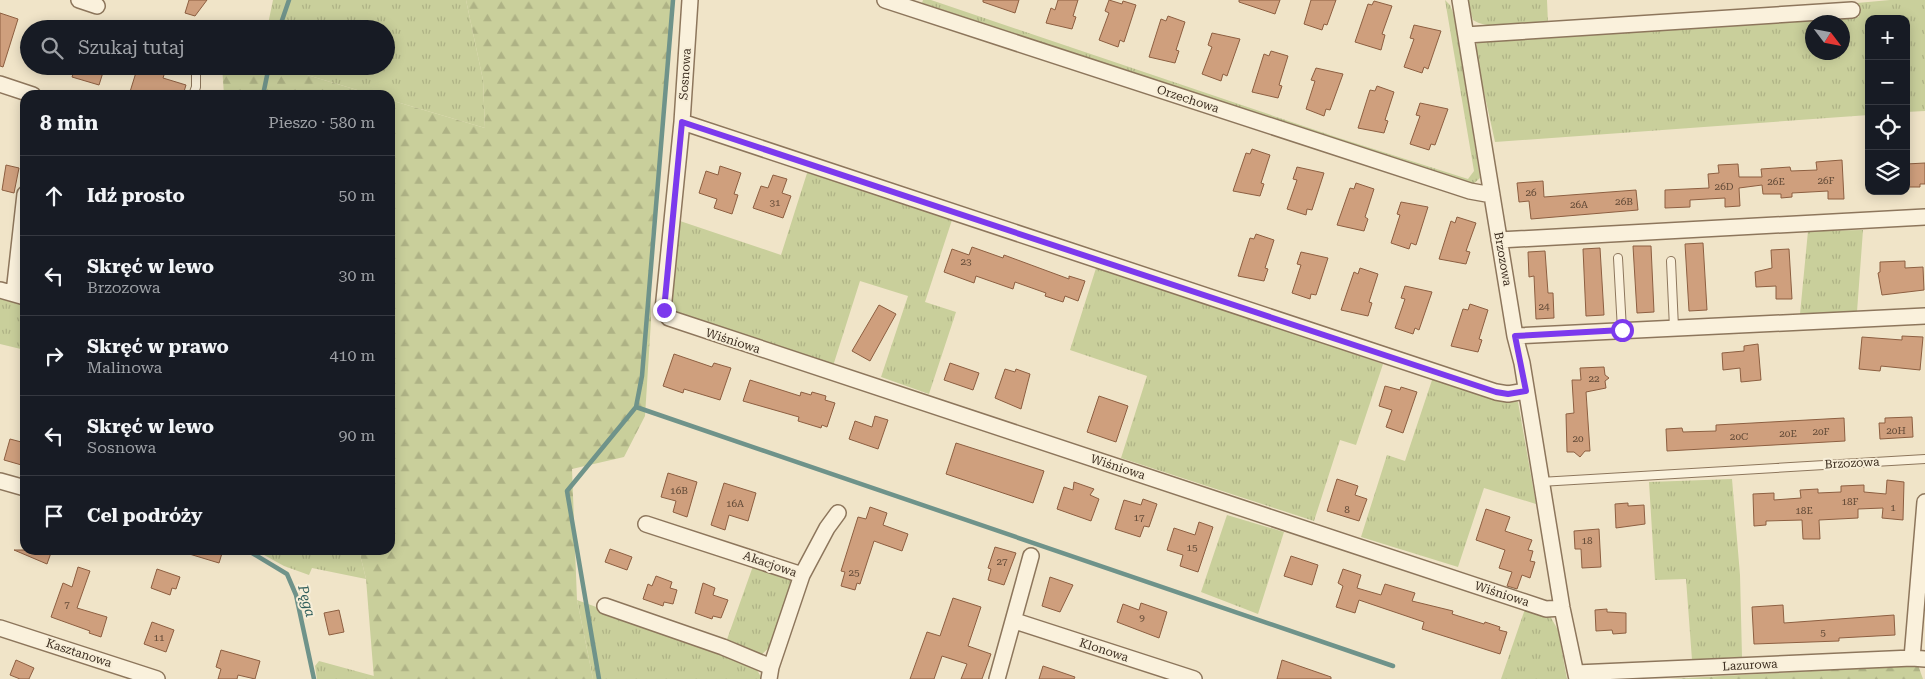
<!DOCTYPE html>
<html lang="pl">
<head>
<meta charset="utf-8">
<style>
	body { margin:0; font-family:"Roboto Serif",serif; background:#20242c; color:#f1f3f6 }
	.controls { position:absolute; right:15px; top:15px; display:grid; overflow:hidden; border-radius:10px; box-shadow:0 2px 12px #0003 }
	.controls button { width:45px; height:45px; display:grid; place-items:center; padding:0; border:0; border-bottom:1px solid #363941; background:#171b24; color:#f1f3f6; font:25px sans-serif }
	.compass { position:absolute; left:1805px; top:15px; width:45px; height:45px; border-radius:50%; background:#171b24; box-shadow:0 2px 12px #0003; rotate:122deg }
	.stop { position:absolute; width:15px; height:15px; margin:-11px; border:4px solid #7c3aed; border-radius:50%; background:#fff }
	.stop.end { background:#7c3aed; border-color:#fff; box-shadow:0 1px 5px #0008 }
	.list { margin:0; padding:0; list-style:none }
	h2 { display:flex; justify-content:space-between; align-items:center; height:65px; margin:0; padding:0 20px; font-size:21px }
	h2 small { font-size:16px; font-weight:400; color:#9ea1a6 }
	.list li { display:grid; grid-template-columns:32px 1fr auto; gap:15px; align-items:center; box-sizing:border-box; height:80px; padding:0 20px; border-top:1px solid #363941 }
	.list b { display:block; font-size:19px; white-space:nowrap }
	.list p { margin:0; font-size:16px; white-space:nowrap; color:#9ea1a6 }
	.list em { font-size:16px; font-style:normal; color:#9ea1a6 }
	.icon { flex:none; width:28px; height:28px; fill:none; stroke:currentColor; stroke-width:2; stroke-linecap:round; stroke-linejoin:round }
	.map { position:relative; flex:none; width:1925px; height:679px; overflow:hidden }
	.search { position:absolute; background:#171b24; box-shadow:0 2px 12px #0003; left:20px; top:20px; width:375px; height:55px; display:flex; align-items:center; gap:12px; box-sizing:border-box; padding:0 18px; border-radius:28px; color:#9ea1a6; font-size:19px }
	.panel { position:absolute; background:#171b24; box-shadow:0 2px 12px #0003; left:20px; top:90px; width:375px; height:465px; border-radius:15px }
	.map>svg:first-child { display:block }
	.grass { fill:url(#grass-tufts); fill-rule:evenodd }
	.forest { fill:url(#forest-firs) }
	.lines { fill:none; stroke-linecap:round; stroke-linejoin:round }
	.stream { stroke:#6f938a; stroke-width:4.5 }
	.building { fill:#cf9f7d; stroke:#8d5f41 }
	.lane-casing { stroke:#8d765c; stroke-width:10 }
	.street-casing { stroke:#8d765c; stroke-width:18 }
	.lane { stroke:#faf1dc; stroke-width:8 }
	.street { stroke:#faf1dc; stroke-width:15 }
	.route { stroke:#7c3aed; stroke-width:6 }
	.labels { text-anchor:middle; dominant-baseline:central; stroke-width:4; stroke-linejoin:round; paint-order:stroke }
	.number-label { font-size:10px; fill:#624a37 }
	.street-label { font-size:12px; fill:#3d2e20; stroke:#f7eed8 }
	.water-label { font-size:14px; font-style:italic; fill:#2f5d5a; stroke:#f7eed8 }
</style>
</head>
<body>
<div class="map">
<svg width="1925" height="679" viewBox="0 0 1925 679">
	<defs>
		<pattern id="grass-tufts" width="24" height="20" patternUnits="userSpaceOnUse" patternTransform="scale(1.25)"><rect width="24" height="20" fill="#c9cf9b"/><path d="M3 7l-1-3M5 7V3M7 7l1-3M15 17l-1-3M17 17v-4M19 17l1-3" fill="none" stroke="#aeb285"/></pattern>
		<pattern id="forest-firs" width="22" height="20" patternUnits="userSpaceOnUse" patternTransform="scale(1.25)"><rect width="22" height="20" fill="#c9cf9b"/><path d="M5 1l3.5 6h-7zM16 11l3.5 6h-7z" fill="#aeb285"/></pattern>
	</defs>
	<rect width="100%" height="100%" fill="#f0e4c8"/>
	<path class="grass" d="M273,0H466L483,80L485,128L390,100V95H374L277,66H386V29H267Z
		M923,0H931L1339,138L1468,179L1474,171L1445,0L1450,5L1454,15L1480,178L1471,186L922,3Z
		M1467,0H1547L1548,23C1528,24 1489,31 1473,20Z
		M1890,0H1925V111L1906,112V19H1869V115L1495,142L1476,56L1477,41L1678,25L1859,17L1857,3ZM1812,22H1842V52H1812Z
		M808,170L953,217L925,302L956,312L929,394L881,377L908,296L860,281L833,366L675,312L672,296L680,221L781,255Z
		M1863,230L1857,312L1800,314L1808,231Z
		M1097,265L1383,364L1356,445L1340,440L1314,521L1121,458L1147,376L1070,350Z
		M0,297L25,305V350L0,344Z
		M1433,377L1518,402L1536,504L1484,488L1458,567L1361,537L1387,455L1405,461Z
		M1732,479L1740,575L1742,657L1692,660L1686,579L1655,580L1649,482Z
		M1227,515L1284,532L1258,614L1201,592Z
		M255,550H359L366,579L312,568L309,575L284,566Z
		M753,566L794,579L772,645L760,656L725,645Z
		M577,600L723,653L756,668L762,679H593Z
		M1525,609L1550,616L1558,630L1567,679H1501Z
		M319,661L374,676V679H317L315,666Z"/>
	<path class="forest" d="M466,0H675L664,90L659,172L651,239V321L645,416L624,457L572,469L577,600L593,679H374L366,579L359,550H390V100L485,128L483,80Z
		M222,66H277L374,95H224Z
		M1918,665L1923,679H1670Z"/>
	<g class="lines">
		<path class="stream" d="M279,29L289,0
			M263,95L269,66
			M636,407L1393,666
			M247,550L287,574L296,595L314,679
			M599,679L567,491L636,407L642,376L673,0"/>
	</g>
	<path class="building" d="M189,0H207L195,16L185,13Z
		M983,0H1019L1015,13L983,2Z
		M1058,0H1078L1073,16L1076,17L1072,29L1046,23L1051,8L1055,10Z
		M1109,0L1122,4L1123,1L1136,5L1124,42L1120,40L1118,47L1099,40L1109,13L1105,11Z
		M1239,0H1280L1275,14L1239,2Z
		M1311,0H1336L1327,25L1324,24L1322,30L1304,24Z
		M1374,1L1392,6L1382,34L1385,35L1381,50L1355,42L1368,4L1372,5Z
		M0,13L18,19L3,67L0,66Z
		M1168,16L1185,22L1176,50L1179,51L1175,63L1149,57L1161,19L1166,21Z
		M1414,25L1441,31L1428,69L1424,67L1422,73L1404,67L1414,39L1410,38Z
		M1212,33L1240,39L1227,76L1223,74L1221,81L1202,74L1212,47L1208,45Z
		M1271,51L1288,56L1279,85L1282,86L1278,98L1252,92L1264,54L1269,56Z
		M76,66H105L99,85L72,77Z
		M138,66H167L163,78L186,85L183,95H129Z
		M1316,68L1343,74L1330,110L1326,109L1324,116L1306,109L1315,81L1311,80Z
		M1377,86L1394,92L1385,120L1388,121L1384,133L1358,128L1370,90L1375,91Z
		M1420,103L1448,109L1435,145L1431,144L1429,150L1410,144L1420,116L1416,115Z
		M1252,149L1270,155L1261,183L1264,184L1260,196L1233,191L1246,153L1250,154Z
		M1842,160L1844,199H1828V191L1792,193V197L1781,198V194H1763L1762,185L1739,188L1740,206L1725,207V198L1690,200V207L1665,208V190L1709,188L1708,174L1719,173L1718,165L1738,164L1739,177H1762L1761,169L1790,167L1791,171L1817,170L1816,162Z
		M1925,163V184H1920V187H1907L1906,164Z
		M6,165L19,168L14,193L2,190Z
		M720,166L741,173L734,194L738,195L732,214L714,208L717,199L699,193L706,171L718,175Z
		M1297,167L1324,173L1312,210L1307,209L1306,215L1287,209L1297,180L1293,179Z
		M773,175L787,179L782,193L791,196L783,218L753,208L761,186L768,188Z
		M1543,181L1544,197L1636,190L1638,210L1531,219L1529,201L1519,202L1517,183Z
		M1356,183L1374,189L1365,217L1368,219L1364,231L1337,225L1350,188L1354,189Z
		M1401,202L1428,207L1416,245L1411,243L1409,249L1391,243L1400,215L1397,214Z
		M1457,217L1476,223L1466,251L1470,252L1466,264L1439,259L1451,221L1455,223Z
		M1256,234L1274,240L1265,268L1268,269L1264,281L1238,276L1250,238L1254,239Z
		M1703,243L1707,310L1689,311L1685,244Z
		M1633,246H1651L1654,312L1637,313Z
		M972,247L1003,258L1004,255L1069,279V276L1085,281L1078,301L1065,296L1063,302L1045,296L1046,293L1015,282L1013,289L976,276L974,283L944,272L952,249L969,255Z
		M1600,248L1604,315L1586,316L1583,249Z
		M1789,249L1792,299H1776V286L1756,287L1755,272L1772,268L1771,250Z
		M1545,251L1548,293H1553L1554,318L1536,319L1534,276L1529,277L1528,252Z
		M1301,252L1328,258L1316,295L1311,294L1310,299L1292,293L1301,265L1297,264Z
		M1905,261V268L1923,267L1924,290L1882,295L1878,273L1880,272V262Z
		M1360,268L1378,274L1369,302L1372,303L1368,316L1341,310L1354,272L1358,274Z
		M1405,286L1432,292L1419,330L1415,328L1413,334L1395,328L1405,299L1401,298Z
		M1470,304L1488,310L1479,339L1482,340L1478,352L1451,346L1463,309L1468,310Z
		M879,305L896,314L870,361L852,351Z
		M1902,336L1923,337L1920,370L1881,366L1880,371L1859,369L1862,337L1902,340Z
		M1758,344L1761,380L1741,382L1740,368L1723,370L1722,353L1744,351V346Z
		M674,354L712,367L714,363L731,368L720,400L684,389L683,393L663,386Z
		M950,363L979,373L973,390L944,380Z
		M1604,367L1605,375L1609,378L1605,381L1606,388L1586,392L1590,451H1585L1580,457L1574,452H1567L1566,414L1574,413L1572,380H1581L1580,368Z
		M1005,369L1015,372L1016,369L1030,374L1021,409L995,398Z
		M750,380L800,396L801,392L811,395L812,392L826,396L825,400L835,403L827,427L822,425L821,428L798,421L799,417L743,401Z
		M1385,386L1400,390L1401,387L1417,392L1403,433L1386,427L1392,410L1379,406Z
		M1099,396L1128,406L1116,442L1087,432Z
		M875,416L888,420L878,449L849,439L855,421L872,427Z
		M1912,417L1913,437L1880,439L1879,423H1885V418Z
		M1844,418L1845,441L1667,451L1666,429L1682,428L1683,432L1716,431V425Z
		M10,439L25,443V466L4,460Z
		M956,443L1044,471L1033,503L946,474Z
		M668,473L697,482L687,517L673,512L676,501L661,497Z
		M1337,479L1358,486L1355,495L1367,499L1359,521L1327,511Z
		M1887,480L1904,482L1903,520L1882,518L1883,508L1858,509V518L1819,520L1820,539H1803L1802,520L1766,521V525L1754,526L1753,494L1774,493V500L1801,498L1800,490L1818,489V493L1841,492V486L1864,485V492L1886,494Z
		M1074,482L1094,489L1090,495L1099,499L1091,521L1057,509L1064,487L1073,490Z
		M724,483L756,493L748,521L729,515L725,530L711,525Z
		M1143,499L1157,504L1149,527L1144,526L1140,537L1115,529L1124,500L1141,505Z
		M1628,503V506L1644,505L1645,524L1616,528L1615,504Z
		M870,507L887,513L883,525L908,534L902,551L874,541L860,584L857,583L855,590L841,586L845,572L841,571L858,517L866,519Z
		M1486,509L1510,517L1505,531L1532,540L1528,550L1533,551L1530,561L1535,562L1530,578L1522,575L1517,589L1507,586L1512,572L1499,568L1505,550L1476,540Z
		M1199,522L1213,527L1198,572L1180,566L1183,555L1167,550L1174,528L1195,535Z
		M1599,529L1601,567L1582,568L1581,549H1575L1574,531Z
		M995,547L1016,553L1004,585L988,580L991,569L988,568Z
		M610,549L632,557L627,570L605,562Z
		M14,550H52L47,564Z
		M187,550H223L219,563L186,553Z
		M1291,556L1318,565L1312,585L1284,576Z
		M78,567L90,571L77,608L107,617L101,637L89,633L90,631L51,617L63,583L72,587Z
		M157,569L180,577L176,589L172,588L170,595L151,588Z
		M1343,569L1361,575L1357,588L1381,595L1385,584L1415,593L1412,601L1453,611L1452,614L1484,624L1485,622L1500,627L1499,630L1507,632L1500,654L1422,629L1424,622L1359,600L1355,613L1336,607L1343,586L1338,583Z
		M656,576L672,582L670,588L677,590L673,604L664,602L663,606L643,599L648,584L652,586Z
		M1050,577L1073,585L1060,612L1042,606Z
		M703,583L715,588L713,595L728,600L721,618L713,616L712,619L695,613Z
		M953,598L981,607L968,646L991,654L982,679H961L967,664L942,656L934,679H910L927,632L940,636Z
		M1141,603L1167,612L1159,638L1117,622L1123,604L1139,610Z
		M1783,605L1784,623L1894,615L1895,635L1839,638V641L1754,644L1752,607Z
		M1607,609V612L1626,613V633L1613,634L1612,630L1596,631L1595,610Z
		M339,610L344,632L329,635L324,613Z
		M152,622L174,630L166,652L144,644Z
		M221,650L260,661L255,679L238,675L237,679H218L221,669L216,667Z
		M16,660L34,668L29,679H20L10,675Z
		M1282,660L1331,677V679H1277Z
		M1043,666L1075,677L1074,679H1039Z"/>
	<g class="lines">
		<g class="lane-casing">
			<path id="lane" d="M193,95L196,87V66
				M1618,258L1622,330
				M1671,261L1674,328
				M1540,482L1925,459"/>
		</g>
		<g class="street-casing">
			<path id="street" d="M79,0L97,6
				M690,0L682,122L663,310L669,318L1546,609L1562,608
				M885,0L1470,191L1492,195
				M1460,0L1515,336L1522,363L1562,608L1577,679
				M1466,35L1852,10
				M0,84L33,95
				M682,122L1496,392L1508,394L1526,391
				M1499,240L1925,217
				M0,290L25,297
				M14,293L25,194
				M1515,336L1925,316
				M0,481L25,488
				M646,524L802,575L771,667
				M802,575L827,528L838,513
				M605,606L723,647L771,667L769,679
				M1015,621L1194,679
				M0,628L157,679
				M1912,658L1925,502
				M1576,673L1912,658L1925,659
				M997,679L1031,556"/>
		</g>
		<use href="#lane" class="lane"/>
		<use href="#street" class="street"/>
	</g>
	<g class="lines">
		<path class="route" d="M664,310L682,122L1496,392L1508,394L1526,391L1515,336L1622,330"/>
	</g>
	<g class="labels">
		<g class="number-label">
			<text x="1826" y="180">26F</text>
			<text x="1776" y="181">26E</text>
			<text x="1724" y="186">26D</text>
			<text x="1531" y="192">26</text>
			<text x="1624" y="201">26B</text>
			<text x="775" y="202">31</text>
			<text x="1579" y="204">26A</text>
			<text x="966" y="261">23</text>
			<text x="1544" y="306">24</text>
			<text x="1594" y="378">22</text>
			<text x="1896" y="430">20H</text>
			<text x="1821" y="431">20F</text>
			<text x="1788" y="433">20E</text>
			<text x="1739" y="436">20C</text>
			<text x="1578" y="438">20</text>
			<text x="679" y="490">16B</text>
			<text x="1850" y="501">18F</text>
			<text x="735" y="503">16A</text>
			<text x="1893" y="507">1</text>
			<text x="1347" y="509">8</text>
			<text x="1804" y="510">18E</text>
			<text x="1139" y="517">17</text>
			<text x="1587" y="540">18</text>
			<text x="1192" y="547">15</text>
			<text x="1002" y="561">27</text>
			<text x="854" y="572">25</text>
			<text x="67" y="604">7</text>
			<text x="1142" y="617">9</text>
			<text x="1823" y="632">5</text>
			<text x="159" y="637">11</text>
		</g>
		<g class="street-label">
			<text transform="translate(685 74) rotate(-86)">Sosnowa</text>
			<text transform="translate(1188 99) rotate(18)">Orzechowa</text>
			<text transform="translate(1503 259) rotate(80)">Brzozowa</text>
			<text transform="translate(733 341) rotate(18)">Wiśniowa</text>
			<text transform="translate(1852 463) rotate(-3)">Brzozowa</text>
			<text transform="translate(1118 467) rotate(18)">Wiśniowa</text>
			<text transform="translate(770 564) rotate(19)">Akacjowa</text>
			<text transform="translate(1502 594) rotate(18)">Wiśniowa</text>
			<text transform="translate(1104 650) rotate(18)">Klonowa</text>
			<text transform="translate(79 653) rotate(18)">Kasztanowa</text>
			<text transform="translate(1750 665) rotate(-3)">Lazurowa</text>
		</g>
		<g class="water-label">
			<text transform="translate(307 601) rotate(75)">Pęga</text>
		</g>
	</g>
</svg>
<div class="controls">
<button>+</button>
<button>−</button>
<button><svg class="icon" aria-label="locate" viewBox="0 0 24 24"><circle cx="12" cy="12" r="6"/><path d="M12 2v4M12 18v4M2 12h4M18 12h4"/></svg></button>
<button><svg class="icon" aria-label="layers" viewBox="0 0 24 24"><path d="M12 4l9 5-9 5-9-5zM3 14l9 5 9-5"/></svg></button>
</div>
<svg class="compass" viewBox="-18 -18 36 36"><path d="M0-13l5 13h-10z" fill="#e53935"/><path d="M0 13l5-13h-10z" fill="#9ea1a6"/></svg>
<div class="stop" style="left:1622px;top:330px"></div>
<div class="stop end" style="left:664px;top:310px"></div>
<div class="search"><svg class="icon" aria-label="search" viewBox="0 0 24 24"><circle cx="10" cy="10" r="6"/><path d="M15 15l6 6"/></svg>Szukaj tutaj</div>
<section class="panel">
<h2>8 min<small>Pieszo · 580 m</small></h2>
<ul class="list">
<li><svg class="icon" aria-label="ahead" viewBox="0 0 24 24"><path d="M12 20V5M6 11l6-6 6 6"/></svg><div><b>Idź prosto</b></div><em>50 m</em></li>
<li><svg class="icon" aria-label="left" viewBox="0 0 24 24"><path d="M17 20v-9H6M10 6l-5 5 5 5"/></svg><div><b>Skręć w lewo</b><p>Brzozowa</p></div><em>30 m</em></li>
<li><svg class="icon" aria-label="right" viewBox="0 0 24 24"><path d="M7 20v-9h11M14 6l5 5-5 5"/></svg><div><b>Skręć w prawo</b><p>Malinowa</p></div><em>410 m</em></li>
<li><svg class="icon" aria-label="left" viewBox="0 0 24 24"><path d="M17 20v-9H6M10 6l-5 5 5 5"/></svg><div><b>Skręć w lewo</b><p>Sosnowa</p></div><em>90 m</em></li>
<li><svg class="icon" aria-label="arrive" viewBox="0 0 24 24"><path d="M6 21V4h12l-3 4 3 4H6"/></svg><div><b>Cel podróży</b></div></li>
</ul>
</section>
</div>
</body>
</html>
